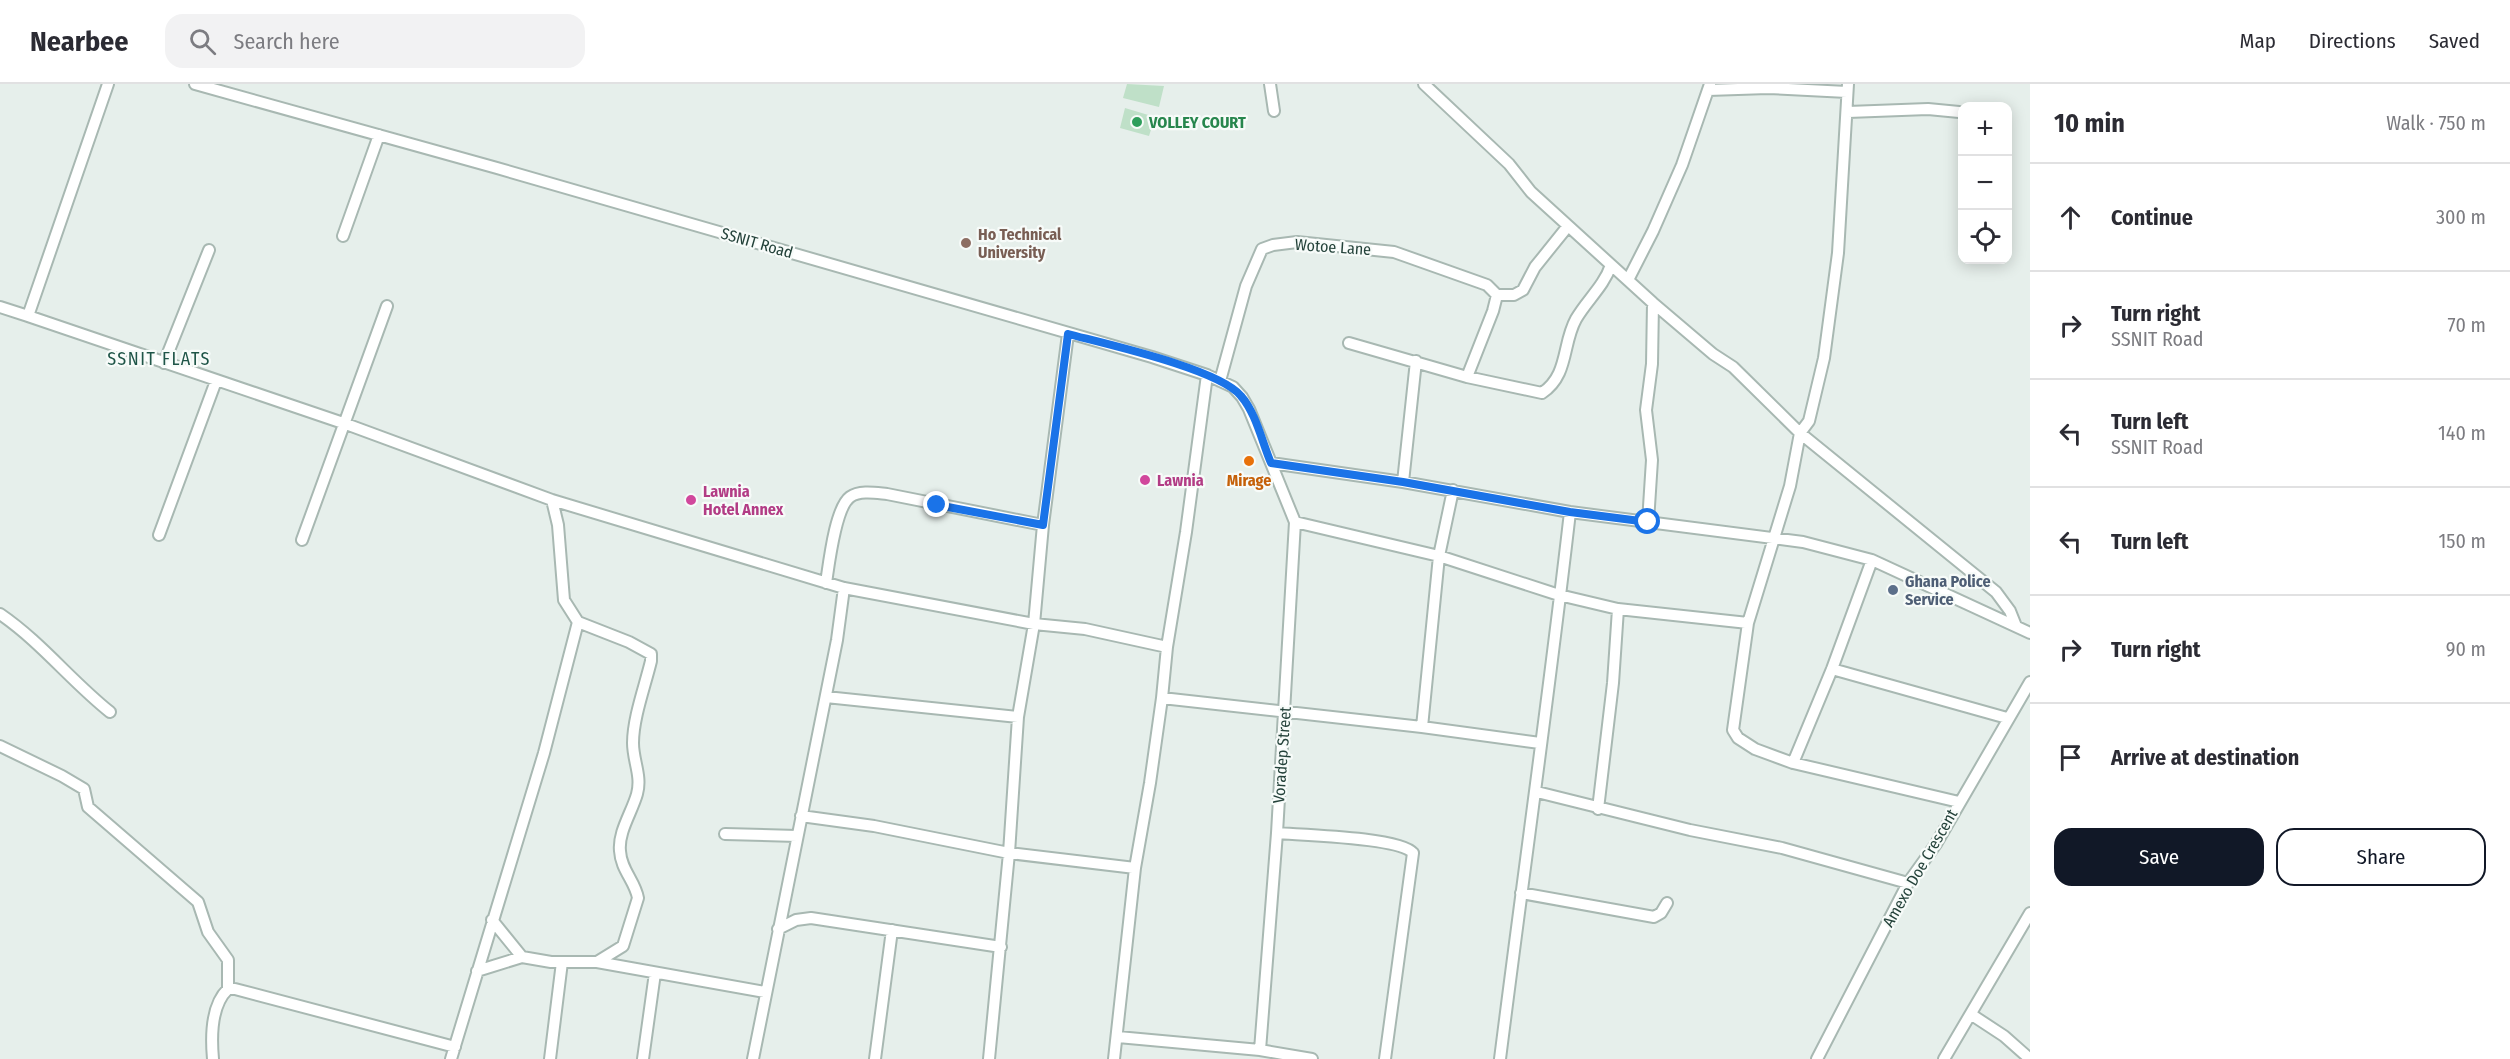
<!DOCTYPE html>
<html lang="en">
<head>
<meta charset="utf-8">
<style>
	body { margin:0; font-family:"Fira Sans Condensed",sans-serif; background:#f2f2f3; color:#2b2b33 }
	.controls { position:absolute; right:18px; top:18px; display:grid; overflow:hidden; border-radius:12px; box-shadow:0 3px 15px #0003 }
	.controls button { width:54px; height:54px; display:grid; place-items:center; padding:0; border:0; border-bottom:2px solid #e1e1e2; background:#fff; color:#2b2b33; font:30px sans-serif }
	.stop { position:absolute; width:18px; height:18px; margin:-14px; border:4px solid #1a73e8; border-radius:50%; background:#fff }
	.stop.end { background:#1a73e8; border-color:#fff; box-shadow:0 2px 6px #0008 }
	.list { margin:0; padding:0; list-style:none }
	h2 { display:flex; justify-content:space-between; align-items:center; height:78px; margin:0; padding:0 24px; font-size:26px }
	h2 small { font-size:20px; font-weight:400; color:#7c7c81 }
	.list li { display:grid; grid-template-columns:39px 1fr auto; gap:18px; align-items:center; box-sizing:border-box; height:108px; padding:0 24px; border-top:2px solid #e1e1e2 }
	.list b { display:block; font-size:22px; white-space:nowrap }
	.list p { margin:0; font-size:20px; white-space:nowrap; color:#7c7c81 }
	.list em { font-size:20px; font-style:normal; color:#7c7c81 }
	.actions { display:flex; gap:12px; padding:18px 24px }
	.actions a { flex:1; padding:14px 0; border:2px solid #111827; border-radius:18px; text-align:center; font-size:21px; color:#111827 }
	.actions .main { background:#111827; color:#fff }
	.icon { flex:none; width:33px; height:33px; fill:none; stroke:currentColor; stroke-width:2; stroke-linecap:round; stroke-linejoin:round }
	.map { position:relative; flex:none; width:2030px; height:975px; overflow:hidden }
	header { display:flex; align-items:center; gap:36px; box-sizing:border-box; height:84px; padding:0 30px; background:#fff; border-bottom:2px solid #e1e1e2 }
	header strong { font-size:28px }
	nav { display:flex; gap:33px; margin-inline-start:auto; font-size:21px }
	.search { width:420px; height:54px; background:#f2f2f3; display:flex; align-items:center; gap:15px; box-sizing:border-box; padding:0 21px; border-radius:18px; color:#7c7c81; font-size:22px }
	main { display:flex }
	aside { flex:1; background:#fff }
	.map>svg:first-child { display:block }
	.grass { fill:#bfe0c8 }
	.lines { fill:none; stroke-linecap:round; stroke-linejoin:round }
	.minor-casing { stroke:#a8b8b2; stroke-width:14 }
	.minor { stroke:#fff; stroke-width:10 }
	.route { stroke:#1a73e8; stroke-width:8 }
	.leisure-dot { fill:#2e9e5b; stroke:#f7fbf9; stroke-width:2 }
	.education-dot { fill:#8d6e63; stroke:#f7fbf9; stroke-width:2 }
	.food-dot { fill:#e8710a; stroke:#f7fbf9; stroke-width:2 }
	.hotel-dot { fill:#d1479c; stroke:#f7fbf9; stroke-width:2 }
	.service-dot { fill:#5c6f8a; stroke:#f7fbf9; stroke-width:2 }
	.labels { text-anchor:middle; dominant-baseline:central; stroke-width:4.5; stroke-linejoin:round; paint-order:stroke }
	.leisure-label { font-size:16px; font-weight:bold; fill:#27864d; stroke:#f7fbf9; text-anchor:start }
	.education-label { font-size:16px; font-weight:bold; fill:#785e54; stroke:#f7fbf9; text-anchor:start }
	.street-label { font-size:16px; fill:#24423a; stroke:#f7fbf9 }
	.hotel-label { font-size:16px; font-weight:bold; fill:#b23c85; stroke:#f7fbf9; text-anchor:start }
	.food-label { font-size:16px; font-weight:bold; fill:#c56008; stroke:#f7fbf9 }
	.service-label { font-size:16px; font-weight:bold; fill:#4e5e75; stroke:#f7fbf9; text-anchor:start }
	.neighbourhood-label { font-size:18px; letter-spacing:1.5px; fill:#1f5548; stroke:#f7fbf9 }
</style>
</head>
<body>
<header>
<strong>Nearbee</strong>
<div class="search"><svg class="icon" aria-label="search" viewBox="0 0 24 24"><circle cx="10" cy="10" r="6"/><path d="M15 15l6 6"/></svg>Search here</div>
<nav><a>Map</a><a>Directions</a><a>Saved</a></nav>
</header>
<main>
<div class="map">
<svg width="2030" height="975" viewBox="0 0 2030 975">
	<rect width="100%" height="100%" fill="#e6efeb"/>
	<path class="grass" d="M1127,0L1164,2L1159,23L1123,14Z
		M1125,24L1155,33L1149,52L1120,44Z"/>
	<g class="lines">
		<g class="minor-casing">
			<path id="minor" d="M108,0L28,232L346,340L552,416L844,504L1034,540L1085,545L1167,563
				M195,0L497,84L1152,273L1207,291L1233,303L1242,313L1249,325L1295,438L1277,749L1260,966
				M1270,0L1274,27
				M1424,0L1509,80L1531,108L1653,219L1713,270L1733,283L1800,349L1996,508L2010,527L2016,542
				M1848,0L1838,169L1824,274L1809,337L1800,349L1790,402L1748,539L1733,646L1738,654L1755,665L1793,679L1959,718
				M1708,6L1768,4L1847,8
				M1848,28L1928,25L1959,28
				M343,152L379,51
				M1628,196L1653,147L1682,81L1710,0
				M0,223L28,232
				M1068,250L1043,441L1034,540L1018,633L1009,769L1135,784
				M1349,259L1467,293L1542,309C1569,291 1562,260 1576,235C1587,216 1604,202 1611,181
				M164,279L209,166
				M1467,293L1493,227L1497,211H1514L1523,206L1535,183L1568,142
				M1220,297L1246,202L1262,165L1273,161L1297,158L1394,168L1487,201L1497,211
				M1271,379L1403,398L1570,428L1803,458L1872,476L2030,549
				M1403,398L1416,277
				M552,416L558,441L564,516L578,538L629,558L651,570V577C645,602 633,634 633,659C633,677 642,692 637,710C632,728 618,748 620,767C621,786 635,797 638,814L623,862L597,878
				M1295,438L1439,472L1559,511L1618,525L1748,539
				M1648,438L1652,376L1646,326L1652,280L1653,219
				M159,451L216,297
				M302,456L387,222
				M826,499C829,480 835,424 850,413C860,406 876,409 887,410L1043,441
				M0,530C41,558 72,598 110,628
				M1832,585L2007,634
				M826,613L1018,633
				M1162,614L1422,643L1540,659
				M1422,643L1439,472L1453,406
				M0,662L62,692L84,705L88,723L198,818L208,848L228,876V905C211,921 211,953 213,975
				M1793,679L1832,585L1872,476
				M1537,708L1690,746L1782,764L1908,799
				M1598,725L1613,599L1618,525
				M801,732L874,742L1009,769L989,975
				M1277,749C1301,751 1400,753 1413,769L1385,975
				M725,750L797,752
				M1521,809L1654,833L1661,829L1667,819
				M492,836L522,873L551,878H597L765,908
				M778,845L796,836L811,834L1001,863
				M477,887L522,873
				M228,905H235L455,963
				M1972,931L2004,952L2030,975
				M1118,953L1260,966L1312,975
				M451,975L544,669L578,538
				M550,975L562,878
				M643,975L655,889
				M753,975L837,556L844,504
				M875,975L892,846
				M1114,975L1135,784L1150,699L1162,614L1167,563L1186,448L1207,291
				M1500,975C1523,793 1549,611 1570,428
				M1817,975L1908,799L1936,760L2030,598
				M1944,975L2030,829"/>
		</g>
		<use href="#minor" class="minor"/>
	</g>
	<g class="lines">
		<path class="route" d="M937,421L1043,441L1068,250C1106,260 1219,285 1241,312C1256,329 1262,358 1271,379L1403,398L1570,428L1648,438"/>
	</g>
	<circle class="leisure-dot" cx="1137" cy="38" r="6"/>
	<circle class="education-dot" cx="966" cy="159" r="6"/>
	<circle class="food-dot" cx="1249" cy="377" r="6"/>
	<g class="hotel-dot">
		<circle cx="1145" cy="396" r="6"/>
		<circle cx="691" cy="416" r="6"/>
	</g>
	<circle class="service-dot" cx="1893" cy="506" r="6"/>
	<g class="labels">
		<g class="leisure-label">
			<text x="1149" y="38">VOLLEY COURT</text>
		</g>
		<g class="education-label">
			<text x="978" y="150">Ho Technical<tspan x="978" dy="18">University</tspan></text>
		</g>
		<g class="street-label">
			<text transform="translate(757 159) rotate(16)">SSNIT Road</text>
			<text transform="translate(1333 163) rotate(4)">Wotoe Lane</text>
			<text transform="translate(1282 671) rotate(-86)">Voradep Street</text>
			<text transform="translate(1920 784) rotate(-60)">Amexo Doe Crescent</text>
		</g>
		<g class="hotel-label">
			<text x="1157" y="396">Lawnia</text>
			<text x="703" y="407">Lawnia<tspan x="703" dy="18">Hotel Annex</tspan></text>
		</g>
		<g class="food-label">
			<text x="1249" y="396">Mirage</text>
		</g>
		<g class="service-label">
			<text x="1905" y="497">Ghana Police<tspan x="1905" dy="18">Service</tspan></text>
		</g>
		<g class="neighbourhood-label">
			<text x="159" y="275">SSNIT FLATS</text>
		</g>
	</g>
</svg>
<div class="controls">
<button>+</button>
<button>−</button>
<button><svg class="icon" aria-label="locate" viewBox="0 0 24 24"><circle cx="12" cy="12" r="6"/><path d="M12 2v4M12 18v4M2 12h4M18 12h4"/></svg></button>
</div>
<div class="stop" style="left:1648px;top:438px"></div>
<div class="stop end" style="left:937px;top:421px"></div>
</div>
<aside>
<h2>10 min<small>Walk · 750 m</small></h2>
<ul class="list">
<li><svg class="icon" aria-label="ahead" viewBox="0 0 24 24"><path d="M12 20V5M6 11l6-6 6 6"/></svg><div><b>Continue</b></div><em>300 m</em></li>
<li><svg class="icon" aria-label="right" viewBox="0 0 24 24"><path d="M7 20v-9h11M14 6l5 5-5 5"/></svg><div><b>Turn right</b><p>SSNIT Road</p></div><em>70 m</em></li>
<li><svg class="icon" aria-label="left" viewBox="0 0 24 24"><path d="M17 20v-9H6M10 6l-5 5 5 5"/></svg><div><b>Turn left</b><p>SSNIT Road</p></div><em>140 m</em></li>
<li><svg class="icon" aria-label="left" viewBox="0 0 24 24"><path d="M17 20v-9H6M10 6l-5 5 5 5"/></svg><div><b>Turn left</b></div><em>150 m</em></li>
<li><svg class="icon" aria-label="right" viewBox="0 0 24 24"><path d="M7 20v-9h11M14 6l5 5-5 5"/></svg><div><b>Turn right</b></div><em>90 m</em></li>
<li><svg class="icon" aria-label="arrive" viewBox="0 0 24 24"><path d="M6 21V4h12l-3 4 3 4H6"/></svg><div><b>Arrive at destination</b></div></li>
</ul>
<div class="actions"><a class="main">Save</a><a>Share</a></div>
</aside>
</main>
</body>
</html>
